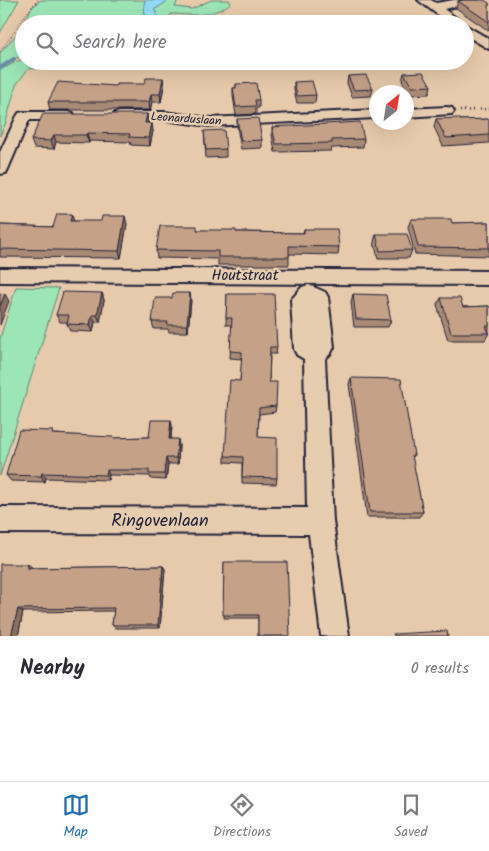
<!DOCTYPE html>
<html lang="en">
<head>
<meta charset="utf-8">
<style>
	body { margin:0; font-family:Kalam,sans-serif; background:#f2f2f3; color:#2b2b33 }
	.compass { position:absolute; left:369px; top:85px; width:45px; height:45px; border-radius:50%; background:#fff; box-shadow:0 5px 20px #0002; rotate:30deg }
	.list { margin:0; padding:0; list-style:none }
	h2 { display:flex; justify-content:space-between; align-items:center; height:65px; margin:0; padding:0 20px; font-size:21px }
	h2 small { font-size:16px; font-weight:400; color:#7c7c81 }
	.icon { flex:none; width:28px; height:28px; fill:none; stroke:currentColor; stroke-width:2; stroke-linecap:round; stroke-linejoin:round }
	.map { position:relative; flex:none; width:489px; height:636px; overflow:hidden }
	.search { position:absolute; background:#fff; box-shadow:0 5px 20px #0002; left:15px; right:15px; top:15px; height:55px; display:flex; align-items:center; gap:12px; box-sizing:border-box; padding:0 18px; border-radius:28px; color:#7c7c81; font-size:19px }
	.sheet { height:145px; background:#fff }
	nav { display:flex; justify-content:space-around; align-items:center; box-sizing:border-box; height:70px; border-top:1px solid #e1e1e2; background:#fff; font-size:14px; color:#7c7c81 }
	nav a { display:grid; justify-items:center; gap:2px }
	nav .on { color:#1f6fb2 }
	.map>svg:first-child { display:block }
	.green { fill:#9ce5b5; stroke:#5f8478 }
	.water { fill:#93daf5; stroke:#6690ab }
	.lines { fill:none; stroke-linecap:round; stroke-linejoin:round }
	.stream { stroke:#6690ab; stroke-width:4 }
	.minor-casing { stroke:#22223b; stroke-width:4 }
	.path-far1 { stroke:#22223b; stroke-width:2; stroke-dasharray:0.5 2.5; stroke-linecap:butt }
	.path { stroke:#22223b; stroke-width:2.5; stroke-dasharray:1 3; stroke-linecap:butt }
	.minor { fill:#e7cdaf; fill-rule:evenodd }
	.wall { fill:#a98a75; stroke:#22223b }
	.shaded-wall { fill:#8a715f; stroke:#22223b }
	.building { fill:#c5a188; stroke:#22223b }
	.labels { text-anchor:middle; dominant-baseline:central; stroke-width:5; stroke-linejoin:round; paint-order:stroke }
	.far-street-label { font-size:12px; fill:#22223b; stroke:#e7cdaf }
	.street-label { font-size:15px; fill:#22223b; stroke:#e7cdaf }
	.near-street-label { font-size:18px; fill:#22223b; stroke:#e7cdaf }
</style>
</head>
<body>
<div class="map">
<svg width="489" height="636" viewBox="0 0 489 636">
	<rect width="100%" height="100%" fill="#e7caab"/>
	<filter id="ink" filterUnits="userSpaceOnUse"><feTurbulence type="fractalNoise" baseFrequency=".02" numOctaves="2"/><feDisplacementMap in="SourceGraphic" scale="10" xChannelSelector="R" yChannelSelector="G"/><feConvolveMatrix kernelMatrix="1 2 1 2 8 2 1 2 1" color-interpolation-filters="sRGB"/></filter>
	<g filter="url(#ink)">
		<path class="green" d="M0,0H19L0,33Z
			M41,0H145L144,5L146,24H24L31,8Z
			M169,0H178L175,7L192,9L211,0H229L231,3C210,18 194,15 171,14L167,24H156L157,20L154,10Z
			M24,26V54L0,68V53Z
			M24,58V61H93L82,65L28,69L16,85L6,122L0,136V70Z
			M16,287L59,288L0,476V338Z"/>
		<path class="water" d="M145,0H169L154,10L157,13L156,24H146L144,5Z"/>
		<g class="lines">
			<path class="stream" d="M0,68L14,59"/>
			<g class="minor-casing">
				<path id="minor" d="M418,0H431L436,3L454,0H478L476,2L444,9L464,24H450Z
					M465,25L489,39V49L465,35Z
					M447,107L452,108L454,111L452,114L406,117V109Z
					M376,110V118L209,126L164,120H120L115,119L113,116L115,113L120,112H164L209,118Z
					M24,112H68L73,113L75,116L73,119L68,120H29L8,169L6,173L0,174V152L17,116L19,113Z
					M0,268L489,271V285L0,282Z
					M309,285L325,292L328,297L334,347L331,353L325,359L333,521L349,636H321L309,534L0,533V507L307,508L304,359L297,355L294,349L291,300L302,287Z"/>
			</g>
			<path class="path-far1" d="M0,51C15,34 23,16 38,0"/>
			<path class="path" d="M460,111L489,109"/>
			<use href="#minor" class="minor"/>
		</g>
		<path class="wall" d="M458,1L489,3V31L456,8Z
			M404,73L431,86L429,94L410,95L402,81Z
			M348,76L373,89L371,96L352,97L347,83Z
			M294,82L316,95L315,103H297L294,90Z
			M236,84L259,100V108H256V114L236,115L233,96V88H236Z
			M116,86H164L161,102H152L150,110H50L48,102Z
			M147,114L148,123L153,131L150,146L131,145L130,142L89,141V143L56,142L54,149L34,148L31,140Z
			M237,119L262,140V148L241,149L237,127Z
			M436,119L460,120L489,119V143L443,146L434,127Z
			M272,127L364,139L363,147L332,148L331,151L275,152L272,135Z
			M204,131L226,149V157L206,158Z
			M411,219L452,223L489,222V256L415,254L408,227Z
			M74,221L127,224L121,258L0,257V225L53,227Z
			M304,229L339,247L338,255L289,254V265H218V259L157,258L156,250L198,230L236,232L303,233Z
			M376,234L412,250L409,258H378L374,242Z
			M102,293L104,300L100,322H95L93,332L70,331L67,324V322H60L56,315Z
			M190,293L191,300L188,332H169L168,329H154L152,322L172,298Z
			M227,294L277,347L276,354H270L269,382L276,406L275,412L259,414L258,437L277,478L276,484L242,483V463L225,462V456L240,381L242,359L230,358L232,325H226Z
			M353,294L391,320L388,327H354L351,302Z
			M441,298L463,307L489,306V333L485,340H448L437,305Z
			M351,378L414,455L412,458L423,512L419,517H367L349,384Z
			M171,420L172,426L171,439L179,445L178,464H168L166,480L151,479L150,476L109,475L108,480L46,478L45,482L11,481L6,475L55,434L114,438L149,437Z
			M224,562L290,636H258V618H224Z
			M163,566L165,569L160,628H115L112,625L114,611L23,612L18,636H0L33,568Z"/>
		<path class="shaded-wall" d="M163,78L164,86L161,102L160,94Z
			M151,94L152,102L150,110L149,102Z
			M147,114L148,122L146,131L145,123Z
			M152,123L153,131L150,146L149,138Z
			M87,133L89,141V143L86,135Z
			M54,135L56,142L54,149L51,141Z
			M72,214L74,222L70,221Z
			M125,216L127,224L121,258L119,251Z
			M102,293L104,300L100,322L97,315Z
			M190,293L191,300L188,332L187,325Z
			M5,294L9,301L0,325V306Z
			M92,315L95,322L93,332L90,325Z
			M171,420L172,426L170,445L169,439Z
			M178,439L179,445L178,464L176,458Z
			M166,458L168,464L166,480L164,474Z
			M107,470L109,475L108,480L106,475Z
			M42,473L46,478L45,482L41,476Z
			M28,564L33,568H27Z
			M163,566L165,569L160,628L158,625Z
			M18,609L23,612L18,636H11Z"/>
		<path class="building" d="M463,0H484L489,3V22L458,1Z
			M423,72L431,86L412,87L404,73Z
			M366,75L373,89L354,90L348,76Z
			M146,78H163L160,94H151L149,102H48L58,82L116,86V84H144Z
			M312,81L316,95L297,96L294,82Z
			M256,83L259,100H255L256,106L236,107L233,88H236V84Z
			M43,114H147L145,123H152L149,138L129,137L130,134L87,133L86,135H54L51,141L31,140Z
			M258,118L262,140L241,141L237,119Z
			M459,118L460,120L489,119V135L446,138L436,119Z
			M360,122L364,139L332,140V143L276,144L272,127Z
			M224,130L226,149L206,150L204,131Z
			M57,214H72L70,221H101L102,216H125L119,251L0,249V225L53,227Z
			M411,219H451L452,223L489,222V248L418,247Z
			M160,226H197V230H236V232L304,233V229H337L339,247L289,246V257H218V251L156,250Z
			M376,234H407L412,250L380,251Z
			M63,292L102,293L97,315H92L90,325L67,324L69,315H56Z
			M0,293L5,294L0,306Z
			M173,293H190L187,325H167L168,322H152L155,298H172Z
			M227,294H274L277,347H270L269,382H277L276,406L259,408L258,437L277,438V478L242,477L243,457L225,456L230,380L240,381L242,352L230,351L232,318H226Z
			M353,294L386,295L391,320L356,319Z
			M441,298H460L463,307L489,306V326H486L489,333H451Z
			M351,378L401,379L414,455H412L423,512H370Z
			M151,420H171L169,439H178L176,458H166L164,474H149V470H107L106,475L42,473L41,476L6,475L19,430L53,431L52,434L113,437V438L149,437Z
			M224,562H287L290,636H258V615H223Z
			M0,564H28L27,568L163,566L158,625H112L114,608L18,609L11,636H0Z
			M447,631L448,636H394L393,634Z"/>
	</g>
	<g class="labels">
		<g class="far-street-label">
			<text transform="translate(186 119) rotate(4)">Leonarduslaan</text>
		</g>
		<g class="street-label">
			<text x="245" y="276">Houtstraat</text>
		</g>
		<g class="near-street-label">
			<text x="160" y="521">Ringovenlaan</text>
		</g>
	</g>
</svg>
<svg class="compass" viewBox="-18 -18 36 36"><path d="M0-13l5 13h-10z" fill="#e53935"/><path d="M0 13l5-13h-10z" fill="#7c7c81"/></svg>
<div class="search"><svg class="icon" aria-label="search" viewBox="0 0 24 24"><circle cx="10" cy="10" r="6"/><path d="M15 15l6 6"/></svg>Search here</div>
</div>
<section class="sheet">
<h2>Nearby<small>0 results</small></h2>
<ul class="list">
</ul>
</section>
<nav>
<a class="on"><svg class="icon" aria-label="map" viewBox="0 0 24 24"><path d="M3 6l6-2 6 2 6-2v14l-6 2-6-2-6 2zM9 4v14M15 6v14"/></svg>Map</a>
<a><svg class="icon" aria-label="directions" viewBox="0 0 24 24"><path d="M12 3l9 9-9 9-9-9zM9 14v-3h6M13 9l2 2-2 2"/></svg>Directions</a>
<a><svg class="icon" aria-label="saved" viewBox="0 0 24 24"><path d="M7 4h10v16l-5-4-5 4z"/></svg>Saved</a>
</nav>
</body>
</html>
